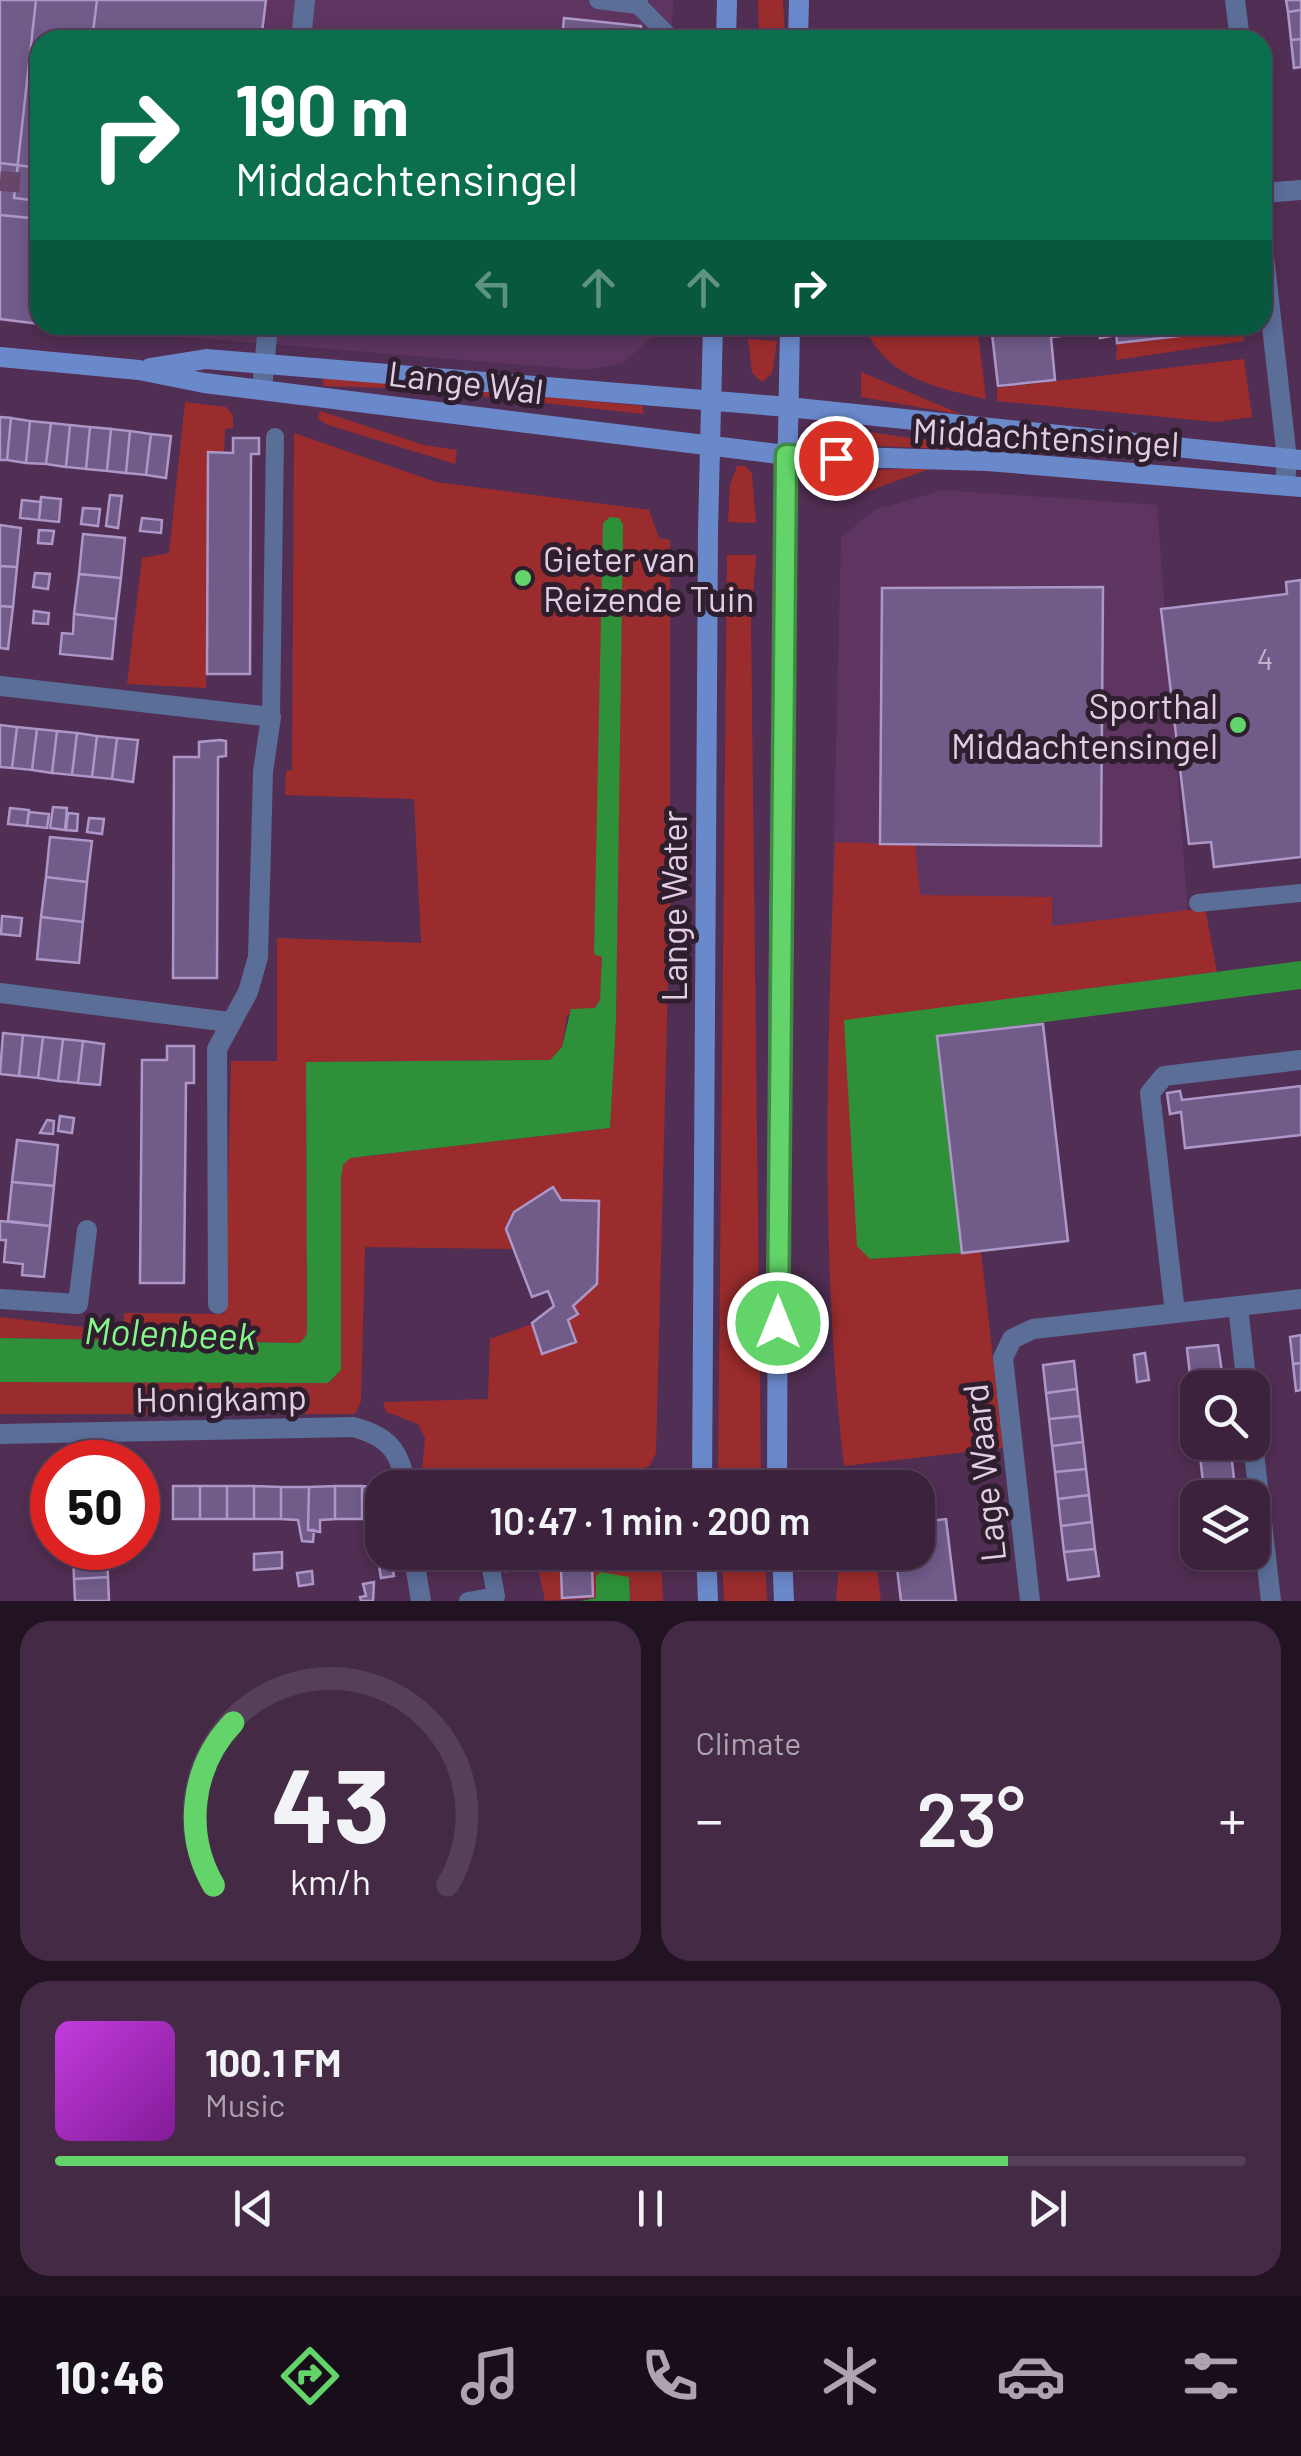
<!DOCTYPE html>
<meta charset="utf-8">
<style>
body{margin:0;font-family:Barlow,sans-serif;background:#442a45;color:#f1f3f6;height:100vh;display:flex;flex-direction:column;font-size:38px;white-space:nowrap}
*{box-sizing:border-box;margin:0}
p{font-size:32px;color:#ada4b0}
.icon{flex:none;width:55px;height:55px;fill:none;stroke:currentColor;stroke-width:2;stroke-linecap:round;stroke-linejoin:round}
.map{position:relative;height:1601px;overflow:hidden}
.panel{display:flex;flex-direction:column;gap:20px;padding:20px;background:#221322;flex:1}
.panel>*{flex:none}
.banner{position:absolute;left:30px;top:30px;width:1242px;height:305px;border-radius:30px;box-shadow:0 5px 15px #0003,0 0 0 2px #563f58;background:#0b6e4f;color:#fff;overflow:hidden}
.buttons{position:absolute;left:1180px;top:1370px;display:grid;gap:20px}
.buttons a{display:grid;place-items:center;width:90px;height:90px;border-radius:20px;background:#3d223e;box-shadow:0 5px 15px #0003,0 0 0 2px #563f58;font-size:50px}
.speed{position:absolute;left:30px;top:1440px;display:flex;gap:20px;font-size:50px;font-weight:700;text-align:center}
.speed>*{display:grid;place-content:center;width:130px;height:130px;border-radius:50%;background:#3d223e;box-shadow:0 5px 15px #0003,0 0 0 2px #563f58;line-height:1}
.speed .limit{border:15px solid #d22;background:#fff;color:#111}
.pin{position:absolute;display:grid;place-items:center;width:85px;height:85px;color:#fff;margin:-42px;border:5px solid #fff;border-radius:50%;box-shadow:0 2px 10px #0007}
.me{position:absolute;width:110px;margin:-55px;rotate:0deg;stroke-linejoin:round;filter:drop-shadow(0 0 8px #0008)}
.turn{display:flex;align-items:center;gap:35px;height:210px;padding:0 40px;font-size:45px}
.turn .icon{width:130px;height:130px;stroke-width:2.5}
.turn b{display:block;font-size:70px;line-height:85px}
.lanes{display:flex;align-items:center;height:95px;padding:0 40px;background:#0003;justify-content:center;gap:50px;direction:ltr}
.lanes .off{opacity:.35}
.big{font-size:75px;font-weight:600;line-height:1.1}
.panel .widget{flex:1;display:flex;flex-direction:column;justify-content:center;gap:15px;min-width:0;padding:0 35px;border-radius:30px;background:#442a45}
.panel .dial{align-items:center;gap:0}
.dial svg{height:260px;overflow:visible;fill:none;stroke:#563f58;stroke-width:7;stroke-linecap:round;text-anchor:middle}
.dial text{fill:#f1f3f6;stroke:none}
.song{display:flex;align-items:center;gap:30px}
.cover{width:120px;height:120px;border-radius:15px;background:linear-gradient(135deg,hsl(290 70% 55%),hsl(290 70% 35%))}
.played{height:10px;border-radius:5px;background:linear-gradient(90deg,#62d469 80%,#563f58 80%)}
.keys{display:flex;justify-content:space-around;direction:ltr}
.heat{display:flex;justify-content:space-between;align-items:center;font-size:55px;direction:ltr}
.panel .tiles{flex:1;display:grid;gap:20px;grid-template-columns:1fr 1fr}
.widget:last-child{grid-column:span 2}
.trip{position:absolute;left:365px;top:1470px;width:570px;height:100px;border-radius:30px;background:#3d223e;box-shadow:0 5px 15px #0003,0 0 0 2px #563f58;font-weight:600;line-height:100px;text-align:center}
.menu{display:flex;height:160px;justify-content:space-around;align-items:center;background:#180e19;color:#ada4b0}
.menu .icon{width:70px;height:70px}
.menu .active{color:#62d469}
.menu b{font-size:45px;color:#f1f3f6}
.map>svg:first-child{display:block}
.built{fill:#5d3560}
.green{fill:#9b2c2d}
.water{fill:#2e9139}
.building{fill:#705b89;stroke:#ad97c9;stroke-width:2.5}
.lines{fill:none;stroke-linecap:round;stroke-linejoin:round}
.street-tunnel{stroke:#674669;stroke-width:20;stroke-dasharray:20 10;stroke-linecap:butt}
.lane{stroke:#5b6e98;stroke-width:18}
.street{stroke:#5b6e98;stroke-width:20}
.secondary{stroke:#6a89cb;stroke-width:20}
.route-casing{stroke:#408a44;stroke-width:25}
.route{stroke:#62d469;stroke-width:18}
.poi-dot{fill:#62d469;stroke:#2e1e2e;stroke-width:4}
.labels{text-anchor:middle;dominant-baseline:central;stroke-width:10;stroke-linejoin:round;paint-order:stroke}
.number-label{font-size:30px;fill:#c6b0cc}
.street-label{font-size:35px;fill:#e2cde3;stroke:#2e1e2e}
.poi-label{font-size:35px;fill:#e2cde3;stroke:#2e1e2e;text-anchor:start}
.water-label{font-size:38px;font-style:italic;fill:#82f888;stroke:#2e1e2e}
</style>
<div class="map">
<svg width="1301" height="1601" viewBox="0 0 1301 1601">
<rect width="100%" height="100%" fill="#512e53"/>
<!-- built -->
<path class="built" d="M0,0H673L672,40H40V325H665L623,363L587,370L0,322Z
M943,490L1157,505L1190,940L831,956L841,538L874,510Z"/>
<!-- green -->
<path class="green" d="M758,0H783L785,40H759Z
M863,325H977L986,399C933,387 887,378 863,325Z
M1183,325H1242L1244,341L1116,360L1117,343L1184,336Z
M748,339L777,341L772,373L762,382L752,373Z
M1244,359L1252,417L1216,422L997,401V388Z
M861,372L963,415L861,397Z
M323,376L643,406V414L419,389L323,386Z
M185,402L226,407L233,415V428L225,429L224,452H209L206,688L127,684L142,558L169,553Z
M320,411L424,445L457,450L455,464L328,425L318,419Z
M862,431L959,445L960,450L862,445Z
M294,433L436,482L649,510L659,538L670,540V901L656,1453L650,1465L639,1472L422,1470L425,1438L418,1424L386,1412L383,1402L488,1399L490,1339L532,1324L542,1354L576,1342L568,1320L578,1314L573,1306L597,1284L599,1202L561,1200L553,1187L509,1217L506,1231L513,1249L365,1247L361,1401L355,1414H0V1382L329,1383L341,1370V1177L342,1165L350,1158L610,1128L616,1022L622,520L600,1000L595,1008L567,1015L562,1047L550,1060L306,1062L307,1335L300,1343L0,1338V1317L123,1332L124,1313L225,1314L231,1061H277V938L421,943L414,799L285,795L286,771L292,770Z
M737,466H746L752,474L756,523L728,522L730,485Z
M935,467L860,494V471Z
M727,555H756L751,622L761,1473L718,1476Z
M835,842L915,845L920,895L1052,897V926L1205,908L1217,972L844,1021L871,1259L981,1252L1003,1448L844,1466C820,1259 827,1050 835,842Z
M535,1553H661L663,1601H630L629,1577L596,1598L545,1601Z
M722,1553H765L767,1601H724Z
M840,1553H875L881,1601H836Z"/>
<!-- water -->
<path class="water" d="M610,517L619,518L623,525L616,1022L610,1128L350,1158L343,1165L341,1177V1370L328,1383L0,1382V1338L300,1343L307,1334L306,1062L550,1060L562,1047L571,1009L595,1008L600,1000L602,957L594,954L603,523Z
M1301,961V989L937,1036L962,1253L870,1259L857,1246L844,1020Z
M601,1572L629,1577L630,1601H581L596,1598V1576Z"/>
<!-- building -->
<path class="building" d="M0,0H266L261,40H40V168L0,163Z
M36,0H97L92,40H40V201L14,198Z
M1286,0H1301V10L1288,12Z
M1301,10V39L1291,40L1288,12Z
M564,18L641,26L639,40H562Z
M1301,39V67L1294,68L1291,40Z
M0,163L40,168V219L0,215Z
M0,215L40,219V324L0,319Z
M991,325H1179L1180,336L1117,343L1116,330L1110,331L1111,336L1100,338L1099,332L1051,337L1055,380L998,386Z
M0,417L11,418L7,460H0Z
M11,418L30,421L26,463L7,460Z
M30,421L51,423L46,464L26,463Z
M51,423L70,425L66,467L46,464Z
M70,425L90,427L86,469L66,467Z
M90,427L111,429L107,471L86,469Z
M111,429L130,431L126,473L107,471Z
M130,431L151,434L146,475L126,473Z
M151,434L171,436L166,478L146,475Z
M233,438H259V454H251L250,674H207L208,452L233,453Z
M110,495L122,496L118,528L106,526Z
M41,497L61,499L59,522L39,520Z
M22,500L41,502L39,520L20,518Z
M83,508L100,509L98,526L81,524Z
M142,518L162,520L161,533L140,531Z
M0,525L21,528L17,567L0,566Z
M39,530L54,531L52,544L38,543Z
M83,534L125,538L121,578L79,574Z
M0,566L17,567L13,607L0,606Z
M35,573L50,574L48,589L33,587Z
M79,574L121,578L116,619L74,614Z
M1301,580V857L1214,867L1211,842L1189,844L1161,609L1287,594L1286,582Z
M1103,587L1101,846L880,844L882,588Z
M0,606L13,607L8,649L0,648Z
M34,611L49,613L48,624L33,623Z
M74,614L116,619L112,659L60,654L62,633L73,634Z
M0,725L17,727L12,768L0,767Z
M17,727L37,729L32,770L12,768Z
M37,729L57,731L52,773L32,770Z
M57,731L77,733L72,775L52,773Z
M77,733L97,736L92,777L72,775Z
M97,736L117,738L112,779L92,777Z
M117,738L138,740L133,782L112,779Z
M220,740L226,741V756L218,757L217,978H173L174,757H199V742Z
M53,807L67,808L65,830L50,828Z
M10,808L29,810L27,826L8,824Z
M29,812L49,814L47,828L27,826Z
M68,813L78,814L77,831L66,830Z
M89,818L104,819L102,834L87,832Z
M50,837L92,841L87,882L46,877Z
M46,877L87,882L83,922L41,917Z
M2,916L22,918L20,936L1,934Z
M41,917L83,922L79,963L37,959Z
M1043,1024L1068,1241L962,1253L937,1036Z
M3,1033L23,1035L19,1076L0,1074Z
M23,1035L43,1037L38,1078L19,1076Z
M43,1037L63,1039L58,1081L38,1078Z
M63,1039L83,1041L78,1083L58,1081Z
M83,1041L104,1044L100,1085L78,1083Z
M167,1046H194V1083H186L184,1283H140L142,1060H167Z
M1301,1086V1135L1185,1148L1181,1112L1170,1114L1167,1093L1180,1091L1182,1100Z
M60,1116L74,1118L72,1133L58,1131Z
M47,1120L54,1121L53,1134L40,1133Z
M17,1140L58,1145L54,1186L12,1182Z
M12,1182L54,1186L50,1226L8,1221Z
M553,1187L561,1200L599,1201L597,1284L573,1306L578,1314L568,1320L576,1342L542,1354L532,1323L554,1306L548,1291L532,1297L506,1229L514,1212Z
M0,1221L50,1226L44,1277L22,1275L23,1264L4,1262L6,1240H0Z
M1301,1335V1363L1293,1364L1290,1337Z
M1218,1345L1222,1372L1190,1376L1187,1348Z
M1145,1353L1149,1380L1137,1382L1134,1355Z
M1074,1361L1077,1389L1046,1393L1043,1365Z
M1301,1363V1390L1296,1391L1293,1364Z
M1222,1372L1223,1388H1198V1402L1193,1403L1190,1376Z
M1077,1389L1080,1416L1049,1419L1046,1393Z
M1080,1416L1083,1442L1052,1446L1049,1419Z
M1083,1442L1086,1469L1055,1472L1052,1446Z
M1198,1442H1230L1231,1452L1200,1456Z
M1231,1452L1234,1479L1203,1482L1200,1456Z
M1086,1469L1089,1495L1058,1499L1055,1472Z
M1234,1479L1236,1498H1204L1203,1482Z
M173,1486H200V1519H173Z
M200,1486H227V1519H200Z
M227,1486H254V1519H227Z
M254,1486L281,1487V1519H254Z
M335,1486H362V1519H335Z
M335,1486V1519L320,1520V1532L308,1530L309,1487Z
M362,1486L390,1487L382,1488V1520L362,1519Z
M281,1487H309L308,1530H314L313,1542L302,1541L298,1520L281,1519Z
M1089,1495L1092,1522L1061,1526L1058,1499Z
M946,1519L956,1601H901L895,1552H918V1522Z
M1092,1522L1095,1549L1064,1552L1061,1526Z
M1095,1549L1099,1576L1068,1580L1064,1552Z
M107,1551L108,1577L74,1579L73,1552Z
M282,1552V1568L254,1570V1554Z
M1211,1552H1242L1243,1560L1212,1563Z
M531,1553L533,1566L506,1571L504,1558Z
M392,1563L394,1576L381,1578L379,1566Z
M592,1567L593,1596L562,1598L561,1569Z
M312,1571L313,1584L299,1586L297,1573Z
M108,1577L109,1601H75L74,1579Z
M374,1582L373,1601H361L360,1597L366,1596L363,1584Z"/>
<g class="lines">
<!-- street-tunnel -->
<path class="street-tunnel" d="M0,181L40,184"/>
<!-- lane -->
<path class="lane" d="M598,0L638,5
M639,0L638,5L673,40
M271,717L275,437
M1198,903L1301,893
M468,1601L496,1596L488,1552"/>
<!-- street -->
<path class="street" d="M1235,0L1240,40
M301,40L305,0
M1262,193L1301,190
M1262,238L1287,459L1285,485
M262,389L268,325
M0,686L271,717L263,772L258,957L248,992L217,1049L218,1304
M0,993L229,1022
M0,1299L78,1304L87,1230
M1238,1306L1247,1388
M1175,1313L1150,1093L1164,1076L1301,1060
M0,1434L353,1427C389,1436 401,1452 406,1488
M1252,1435L1271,1601
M413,1552L421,1601
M1030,1601L1003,1358L1012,1339L1033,1329L1301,1299"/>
<!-- secondary -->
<path class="secondary" d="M726,40L727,0
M798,40L799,0
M0,357L139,370L204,383L786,455L987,461L1301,487
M150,368L206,359L788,407L1301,460
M702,1488L708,530L713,325
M777,1488L779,927L790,325
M706,1552L708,1601
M782,1552L784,1601"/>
</g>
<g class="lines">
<!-- route casing -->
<g class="route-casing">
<path id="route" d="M778,1323L786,455L836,458"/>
</g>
<!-- route -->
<use href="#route" class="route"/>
</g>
<!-- markers -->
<g class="poi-dot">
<circle cx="523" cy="578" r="10"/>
<circle cx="1238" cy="725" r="10"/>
</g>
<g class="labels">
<!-- number labels -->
<g class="number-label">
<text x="1265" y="658">4</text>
</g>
<!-- street labels -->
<g class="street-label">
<text transform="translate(466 381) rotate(7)">Lange Wal</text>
<text transform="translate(1046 436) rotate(3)">Middachtensingel</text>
<text transform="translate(673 906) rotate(-90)">Lange Water</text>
<text transform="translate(221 1397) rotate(-1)">Honigkamp</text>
<text transform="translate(983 1473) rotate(-96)">Lage Waard</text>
</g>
<!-- poi labels -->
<g class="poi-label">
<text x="543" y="558">Gieter van<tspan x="543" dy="40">Reizende Tuin</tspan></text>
<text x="1218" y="705" text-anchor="end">Sporthal<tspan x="1218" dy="40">Middachtensingel</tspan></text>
</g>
<!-- water labels -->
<g class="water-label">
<text transform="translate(170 1332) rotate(2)">Molenbeek</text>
</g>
</g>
</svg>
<div class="buttons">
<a><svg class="icon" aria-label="search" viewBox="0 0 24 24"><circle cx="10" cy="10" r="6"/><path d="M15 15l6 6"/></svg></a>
<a><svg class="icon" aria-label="layers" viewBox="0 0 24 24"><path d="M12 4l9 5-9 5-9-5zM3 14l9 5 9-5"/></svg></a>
</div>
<div class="speed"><div class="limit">50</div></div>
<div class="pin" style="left:836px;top:458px;background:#d93025"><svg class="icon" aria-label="arrive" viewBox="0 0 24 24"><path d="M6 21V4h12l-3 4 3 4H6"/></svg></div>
<svg class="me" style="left:778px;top:1323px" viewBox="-20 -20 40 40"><circle r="17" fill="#62d469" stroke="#fff" stroke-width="3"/><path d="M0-11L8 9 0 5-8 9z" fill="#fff"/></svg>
<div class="trip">10:47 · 1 min · 200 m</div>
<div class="banner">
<div class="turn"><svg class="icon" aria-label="right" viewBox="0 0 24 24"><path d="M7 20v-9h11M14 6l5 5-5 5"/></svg><div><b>190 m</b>Middachtensingel</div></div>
<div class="lanes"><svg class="icon off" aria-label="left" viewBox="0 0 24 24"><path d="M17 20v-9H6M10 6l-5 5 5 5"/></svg><svg class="icon off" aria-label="ahead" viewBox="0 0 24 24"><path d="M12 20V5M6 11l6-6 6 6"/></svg><svg class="icon off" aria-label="ahead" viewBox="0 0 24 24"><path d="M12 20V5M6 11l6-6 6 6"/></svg><svg class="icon" aria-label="right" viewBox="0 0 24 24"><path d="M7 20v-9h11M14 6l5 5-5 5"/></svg></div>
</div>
</div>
<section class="panel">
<div class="tiles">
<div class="widget dial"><svg viewBox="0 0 100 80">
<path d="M14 69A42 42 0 1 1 86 69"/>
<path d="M14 69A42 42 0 0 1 20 19" stroke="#62d469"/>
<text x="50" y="56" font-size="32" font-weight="700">43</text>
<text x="50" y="72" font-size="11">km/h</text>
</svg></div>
<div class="widget"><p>Climate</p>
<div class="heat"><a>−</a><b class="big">23°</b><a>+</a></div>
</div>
<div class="widget">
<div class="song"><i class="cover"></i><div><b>100.1 FM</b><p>Music</p></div></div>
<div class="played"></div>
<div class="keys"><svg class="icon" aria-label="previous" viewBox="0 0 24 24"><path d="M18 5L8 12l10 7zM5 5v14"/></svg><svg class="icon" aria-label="pause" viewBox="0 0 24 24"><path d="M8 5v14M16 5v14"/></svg><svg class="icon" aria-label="next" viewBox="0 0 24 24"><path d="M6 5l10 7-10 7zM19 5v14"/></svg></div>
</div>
</div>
</section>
<nav class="menu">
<b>10:46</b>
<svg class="icon active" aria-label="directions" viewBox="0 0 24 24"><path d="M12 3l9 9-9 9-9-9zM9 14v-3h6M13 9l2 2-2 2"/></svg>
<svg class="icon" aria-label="music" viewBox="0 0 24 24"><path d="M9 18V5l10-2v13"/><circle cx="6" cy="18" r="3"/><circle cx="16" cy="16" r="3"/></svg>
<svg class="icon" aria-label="phone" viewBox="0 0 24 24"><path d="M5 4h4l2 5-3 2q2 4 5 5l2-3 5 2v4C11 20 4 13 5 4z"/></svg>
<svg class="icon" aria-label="climate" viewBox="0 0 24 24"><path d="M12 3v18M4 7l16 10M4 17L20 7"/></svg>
<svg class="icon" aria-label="car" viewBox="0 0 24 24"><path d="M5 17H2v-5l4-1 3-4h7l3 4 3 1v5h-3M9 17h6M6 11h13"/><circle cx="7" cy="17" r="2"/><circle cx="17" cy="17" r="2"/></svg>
<svg class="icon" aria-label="filters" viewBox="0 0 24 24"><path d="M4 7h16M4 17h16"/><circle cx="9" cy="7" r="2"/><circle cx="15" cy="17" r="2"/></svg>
</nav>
